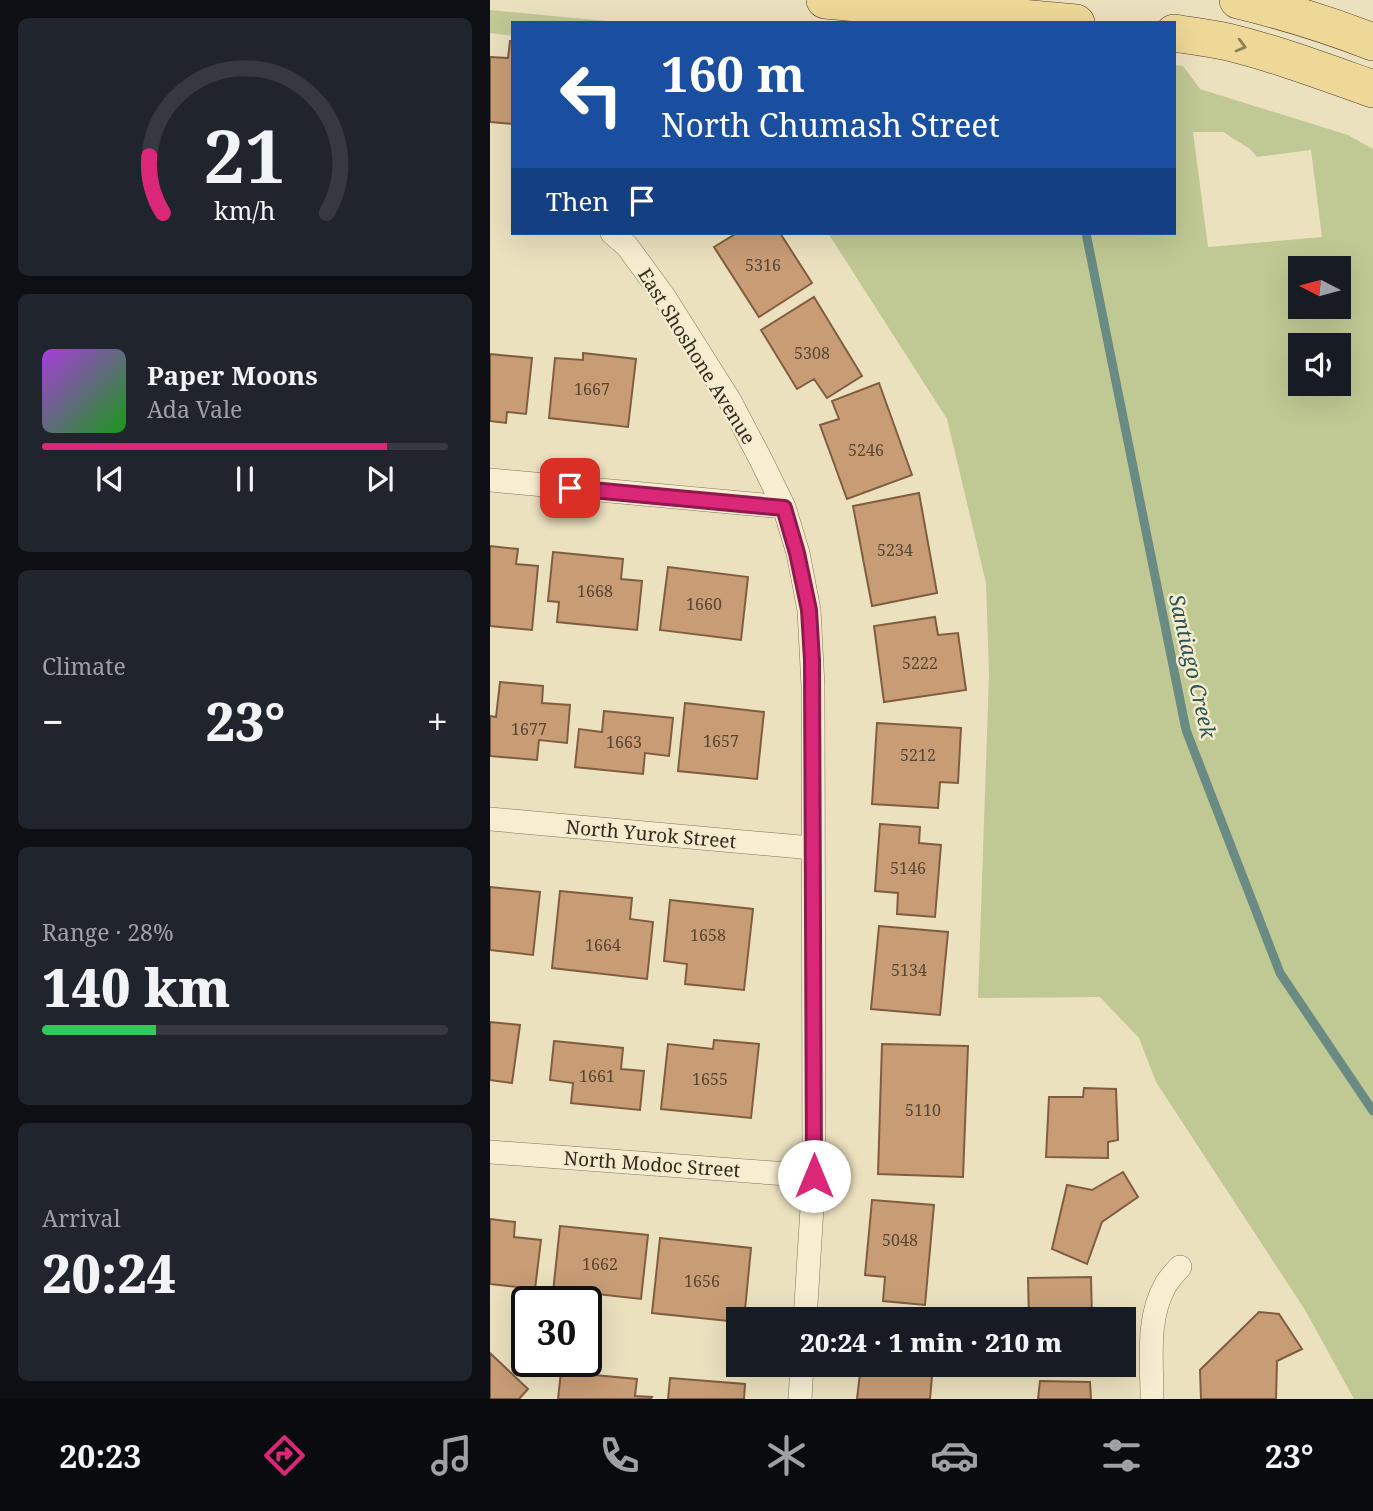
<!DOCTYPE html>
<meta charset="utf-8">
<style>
body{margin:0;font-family:"Noto Serif",serif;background:#20242c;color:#f1f3f6;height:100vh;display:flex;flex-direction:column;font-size:26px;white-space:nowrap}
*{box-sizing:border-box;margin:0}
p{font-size:23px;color:#9ea1a6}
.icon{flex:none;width:38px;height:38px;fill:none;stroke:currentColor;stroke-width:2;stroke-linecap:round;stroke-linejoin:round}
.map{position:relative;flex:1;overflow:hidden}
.drawer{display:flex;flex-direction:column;gap:18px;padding:18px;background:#0d0f14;width:490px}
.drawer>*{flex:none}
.top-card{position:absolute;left:21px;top:21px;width:665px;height:214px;border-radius:0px;box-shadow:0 7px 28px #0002;background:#1a4fa0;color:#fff;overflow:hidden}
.needle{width:46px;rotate:276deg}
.controls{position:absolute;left:798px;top:256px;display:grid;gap:14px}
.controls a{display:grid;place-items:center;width:63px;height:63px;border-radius:0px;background:#171b24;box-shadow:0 7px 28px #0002;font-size:35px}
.speed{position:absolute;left:21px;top:1286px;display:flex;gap:14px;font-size:35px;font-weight:700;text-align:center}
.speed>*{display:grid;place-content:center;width:91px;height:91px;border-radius:50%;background:#171b24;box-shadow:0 7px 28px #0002;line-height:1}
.speed .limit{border:4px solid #111;border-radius:10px;background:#fff;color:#111}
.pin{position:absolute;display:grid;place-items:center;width:60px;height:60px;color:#fff;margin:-30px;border-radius:14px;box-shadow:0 4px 10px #0006}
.me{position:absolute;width:77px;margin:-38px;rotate:0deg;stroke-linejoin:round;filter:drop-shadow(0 0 5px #0008)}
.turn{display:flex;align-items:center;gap:24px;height:147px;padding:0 35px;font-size:32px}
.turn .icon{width:91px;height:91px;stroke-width:2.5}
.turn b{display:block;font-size:49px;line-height:60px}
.then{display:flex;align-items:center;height:66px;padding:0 35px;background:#0003;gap:14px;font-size:26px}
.big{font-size:52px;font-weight:800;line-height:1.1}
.drawer .tile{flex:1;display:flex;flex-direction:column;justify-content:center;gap:10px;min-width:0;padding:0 24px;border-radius:10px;background:#20242c}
.drawer .dial{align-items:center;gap:0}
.dial svg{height:182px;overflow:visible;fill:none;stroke:#363941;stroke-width:7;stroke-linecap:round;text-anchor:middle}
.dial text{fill:#f1f3f6;stroke:none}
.song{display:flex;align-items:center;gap:21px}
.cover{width:84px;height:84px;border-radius:10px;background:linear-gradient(135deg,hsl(280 70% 55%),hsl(120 70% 35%))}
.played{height:7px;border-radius:4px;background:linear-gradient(90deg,#db2777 85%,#363941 85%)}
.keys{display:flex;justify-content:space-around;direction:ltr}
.heat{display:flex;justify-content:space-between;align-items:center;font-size:38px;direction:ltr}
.charge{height:10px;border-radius:5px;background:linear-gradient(90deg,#34c759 28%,#363941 0)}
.trip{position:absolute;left:236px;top:1307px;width:410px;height:70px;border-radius:0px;background:#171b24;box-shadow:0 7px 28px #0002;font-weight:800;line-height:70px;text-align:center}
.dock{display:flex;height:112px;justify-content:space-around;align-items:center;background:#090b0e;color:#9ea1a6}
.dock .icon{width:49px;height:49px}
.dock .on{color:#db2777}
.dock b{font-size:32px;color:#f1f3f6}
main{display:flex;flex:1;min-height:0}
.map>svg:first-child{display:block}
.green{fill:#c0c994;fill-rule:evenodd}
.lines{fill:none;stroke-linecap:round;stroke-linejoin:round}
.stream{stroke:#6a8b84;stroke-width:9}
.building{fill:#c89d76;stroke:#815d3f;stroke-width:2}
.street-casing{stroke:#837258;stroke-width:24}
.primary-casing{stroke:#51402d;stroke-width:38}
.street{stroke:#f7eed2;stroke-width:23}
.primary{stroke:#eed897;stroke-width:37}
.oneway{stroke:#90805a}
.route-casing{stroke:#8e194d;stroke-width:18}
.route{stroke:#db2777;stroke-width:12}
.labels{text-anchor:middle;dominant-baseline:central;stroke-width:5;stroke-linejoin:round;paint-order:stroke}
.number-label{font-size:16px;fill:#584632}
.street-label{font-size:19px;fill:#33291c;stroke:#f3ebce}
.water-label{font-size:21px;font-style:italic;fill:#2c5352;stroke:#f3ebce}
</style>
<main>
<section class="drawer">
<div class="tile dial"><svg viewBox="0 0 100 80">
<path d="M14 69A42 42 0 1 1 86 69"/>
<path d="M14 69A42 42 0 0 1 8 44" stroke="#db2777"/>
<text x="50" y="56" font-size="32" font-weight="700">21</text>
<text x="50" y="72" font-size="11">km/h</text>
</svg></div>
<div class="tile">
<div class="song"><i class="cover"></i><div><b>Paper Moons</b><p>Ada Vale</p></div></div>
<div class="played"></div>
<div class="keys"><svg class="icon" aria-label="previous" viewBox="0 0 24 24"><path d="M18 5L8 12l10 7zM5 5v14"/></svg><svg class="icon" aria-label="pause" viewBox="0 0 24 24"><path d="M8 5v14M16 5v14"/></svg><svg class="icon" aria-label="next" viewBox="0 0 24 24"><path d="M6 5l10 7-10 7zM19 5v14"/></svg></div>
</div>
<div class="tile"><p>Climate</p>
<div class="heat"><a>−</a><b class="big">23°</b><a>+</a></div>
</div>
<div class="tile"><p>Range · 28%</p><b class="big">140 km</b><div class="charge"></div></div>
<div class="tile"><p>Arrival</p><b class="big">20:24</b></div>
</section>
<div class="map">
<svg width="883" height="1399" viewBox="0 0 883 1399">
<rect width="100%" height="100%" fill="#ebe1bf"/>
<!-- green -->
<path class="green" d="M0,10L138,23H23V36L0,33Z
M684,65L693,66L710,89L858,135L883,149V1399H864L815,1310L666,1082L649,1038L610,997L488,998L499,674L496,583L457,419L338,233H684ZM703,132H733L760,149L767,157L821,150L832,237L718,247ZM810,268H849V306H810ZM810,345H849V383H810Z"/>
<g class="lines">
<!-- stream -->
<path class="stream" d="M596,233L696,730L790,973L883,1111"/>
</g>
<!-- building -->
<path class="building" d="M20,41H23V124L0,122V57L18,58Z
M247,233H290L322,283L269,317L224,247Z
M324,297L372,376L337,398L324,379L307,389L271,330Z
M93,353L146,359L138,427L59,418L65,358L93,360Z
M0,354L42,358L36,414L17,412L16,423L0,421Z
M389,383L422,475L357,499L330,425L349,419L342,401Z
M429,493L447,593L382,606L363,506Z
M0,546L28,549L26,564L48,566L42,630L0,626Z
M63,552L133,559L131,579L152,581L147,630L67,622L69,602L58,601Z
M178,567L258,577L251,640L170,630Z
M445,617L448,635L468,633L476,690L394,702L384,626Z
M10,682L53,686L52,703L80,705L77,743L49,740L47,760L0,756V716L6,717Z
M195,703L274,712L267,779L188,771Z
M114,711L183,718L179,756L155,753L153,774L85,767L89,729L112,732Z
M387,723L471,728L468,783L450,782L448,808L382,804Z
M390,824L430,827L429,843L451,845L445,917L407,914L408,893L385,891Z
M0,887L50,892L43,955L0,950Z
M70,891L142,898L140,919L163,922L157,979L62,968Z
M180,900L263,909L254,990L195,984L197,964L174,961Z
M389,926L458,932L450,1015L381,1009Z
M0,1022L30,1025L22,1083L0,1080Z
M224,1040L269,1044L261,1118L171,1109L178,1044L223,1049Z
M64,1041L133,1048L131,1069L154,1071L150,1110L81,1103L83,1083L60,1080Z
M392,1044L478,1046L473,1177L388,1174Z
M594,1088L626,1089L628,1140L618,1142V1158L556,1157L559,1097H593Z
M633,1172L648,1197L612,1222L597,1264L562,1249L577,1185L602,1190Z
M382,1200L444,1205L435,1305L393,1301L395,1277L375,1275Z
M0,1219L25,1222L24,1237L51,1240L45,1289L0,1284Z
M70,1226L158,1235L151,1299L98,1293L96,1312V1302H62Z
M170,1238L261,1248L254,1320H248V1322L162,1313Z
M601,1277L602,1320H539L538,1278Z
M769,1312L789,1314L812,1349L787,1361L786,1399H711L710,1370Z
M0,1353L38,1389L29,1399H0Z
M371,1365H443L440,1399H367Z
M548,1365H603V1367L548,1371Z
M71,1372L147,1379L145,1396L162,1397L161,1399H68Z
M180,1378L255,1384L254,1399H178Z
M550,1381L600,1382L601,1399H548Z"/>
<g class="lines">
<!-- street casing -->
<g class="street-casing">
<path id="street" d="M122,233L137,246L173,295L240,401L271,460L294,507L308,553L319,610L323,686L324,1176L315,1320
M0,480L294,507
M0,819L322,848
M0,1152L324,1176
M310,1399L312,1365
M662,1399C662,1361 656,1318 676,1284C680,1278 685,1272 690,1267"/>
</g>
<!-- primary casing -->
<g class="primary-casing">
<path id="primary" d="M335,0L586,23
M748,0C794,11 839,25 883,42
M684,33C702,36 720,38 738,42C787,54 835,72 883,89"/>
</g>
<!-- street -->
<use href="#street" class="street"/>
<!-- primary -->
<use href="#primary" class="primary"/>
</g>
<!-- one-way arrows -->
<defs><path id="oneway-chevron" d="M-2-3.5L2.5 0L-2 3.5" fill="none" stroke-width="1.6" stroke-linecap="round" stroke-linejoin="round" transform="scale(1.75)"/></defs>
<use class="oneway" href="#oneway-chevron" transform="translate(751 46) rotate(15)"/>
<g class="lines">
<!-- route casing -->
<g class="route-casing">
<path id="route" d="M80,488L294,508L307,553L319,610L322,660L324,1176"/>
</g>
<!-- route -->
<use href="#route" class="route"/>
</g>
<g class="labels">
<!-- number labels -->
<g class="number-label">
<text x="273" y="265">5316</text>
<text x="322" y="353">5308</text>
<text x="102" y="389">1667</text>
<text x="376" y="450">5246</text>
<text x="405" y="550">5234</text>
<text x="105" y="591">1668</text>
<text x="214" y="604">1660</text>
<text x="430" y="663">5222</text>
<text x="39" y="729">1677</text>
<text x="231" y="741">1657</text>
<text x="134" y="742">1663</text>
<text x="428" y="755">5212</text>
<text x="418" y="868">5146</text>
<text x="218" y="935">1658</text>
<text x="113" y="945">1664</text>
<text x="419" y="970">5134</text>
<text x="107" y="1076">1661</text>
<text x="220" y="1079">1655</text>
<text x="433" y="1110">5110</text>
<text x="410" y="1240">5048</text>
<text x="110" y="1264">1662</text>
<text x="212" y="1281">1656</text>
</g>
<!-- street labels -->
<g class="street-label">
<text transform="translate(207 356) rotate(58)">East Shoshone Avenue</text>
<text transform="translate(161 834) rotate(5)">North Yurok Street</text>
<text transform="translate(162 1164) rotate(4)">North Modoc Street</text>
</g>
<!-- water labels -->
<g class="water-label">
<text transform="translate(703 666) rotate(77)">Santiago Creek</text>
</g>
</g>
</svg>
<div class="controls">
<a><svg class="needle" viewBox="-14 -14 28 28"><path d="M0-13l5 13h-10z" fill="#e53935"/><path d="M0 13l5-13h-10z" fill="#9ea1a6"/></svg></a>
<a><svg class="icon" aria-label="sound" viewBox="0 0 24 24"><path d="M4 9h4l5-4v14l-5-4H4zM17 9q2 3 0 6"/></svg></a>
</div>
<div class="speed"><div class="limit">30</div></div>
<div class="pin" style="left:80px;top:488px;background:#d93025"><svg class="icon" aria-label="arrive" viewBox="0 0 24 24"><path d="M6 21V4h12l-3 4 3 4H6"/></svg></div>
<svg class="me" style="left:324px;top:1176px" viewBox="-20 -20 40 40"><circle r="19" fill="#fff"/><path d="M0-13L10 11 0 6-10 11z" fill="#db2777"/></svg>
<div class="trip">20:24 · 1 min · 210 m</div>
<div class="top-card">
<div class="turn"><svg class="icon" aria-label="left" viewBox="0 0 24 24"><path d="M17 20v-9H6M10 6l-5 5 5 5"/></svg><div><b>160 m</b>North Chumash Street</div></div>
<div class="then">Then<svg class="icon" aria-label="arrive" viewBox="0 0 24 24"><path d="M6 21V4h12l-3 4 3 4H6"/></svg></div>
</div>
</div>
</main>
<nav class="dock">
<b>20:23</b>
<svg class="icon on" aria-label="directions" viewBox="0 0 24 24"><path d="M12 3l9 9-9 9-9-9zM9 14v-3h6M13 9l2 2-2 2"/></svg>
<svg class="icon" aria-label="music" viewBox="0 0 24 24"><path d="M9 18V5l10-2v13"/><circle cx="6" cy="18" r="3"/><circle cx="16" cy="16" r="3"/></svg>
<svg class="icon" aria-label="phone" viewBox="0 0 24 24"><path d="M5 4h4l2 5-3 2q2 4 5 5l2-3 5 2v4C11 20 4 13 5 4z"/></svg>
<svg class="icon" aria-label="climate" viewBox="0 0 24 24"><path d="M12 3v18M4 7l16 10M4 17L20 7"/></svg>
<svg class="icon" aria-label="car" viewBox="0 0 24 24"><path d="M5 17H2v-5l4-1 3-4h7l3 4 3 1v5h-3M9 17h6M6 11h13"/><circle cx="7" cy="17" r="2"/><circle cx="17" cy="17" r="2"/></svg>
<svg class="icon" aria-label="filters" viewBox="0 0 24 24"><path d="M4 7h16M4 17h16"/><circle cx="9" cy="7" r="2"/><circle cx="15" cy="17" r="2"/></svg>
<b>23°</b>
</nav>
